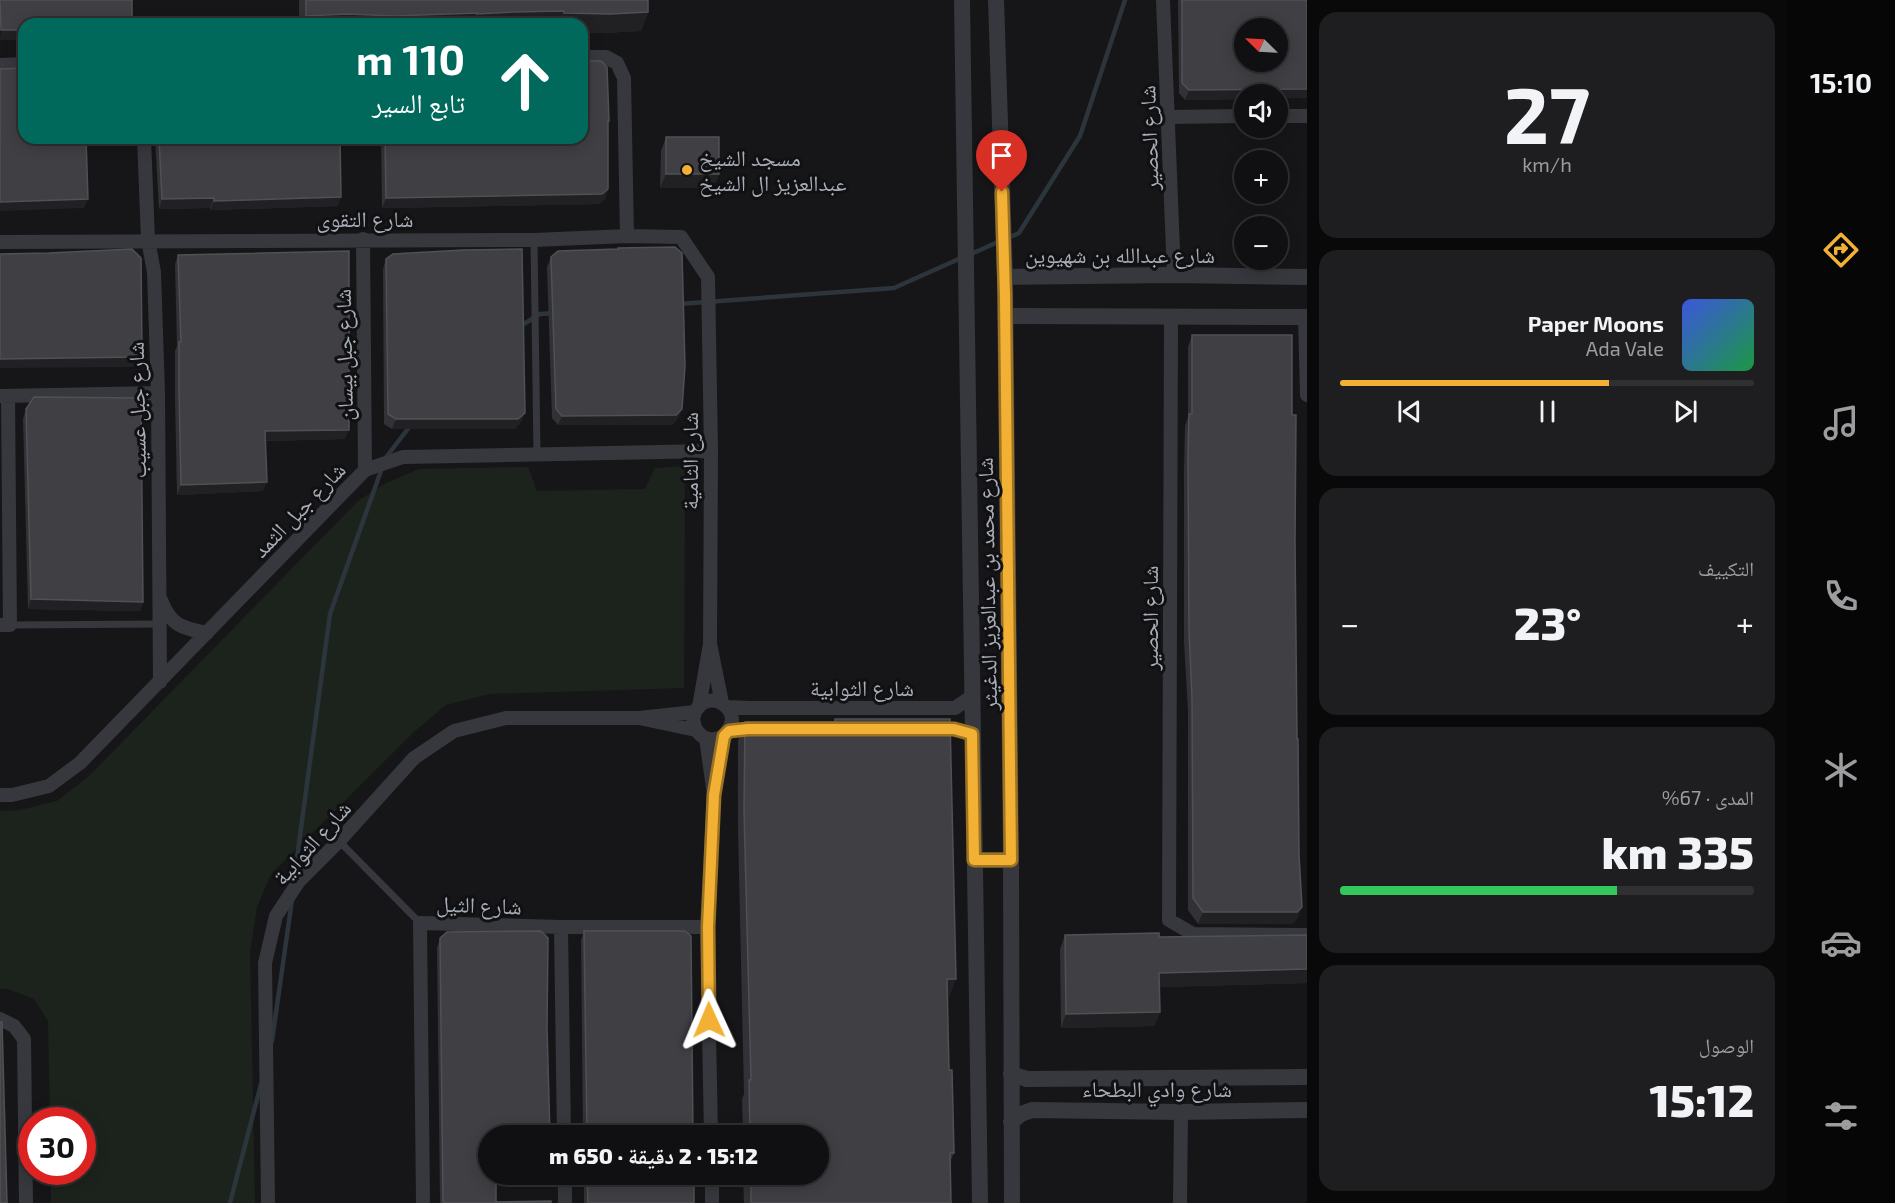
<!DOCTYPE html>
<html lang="ar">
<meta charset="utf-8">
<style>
body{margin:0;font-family:"Exo 2","Noto Naskh Arabic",sans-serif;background:#1e1e20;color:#f1f3f6;direction:rtl;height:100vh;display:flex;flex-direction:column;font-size:22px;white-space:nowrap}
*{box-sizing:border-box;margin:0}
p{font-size:20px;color:#9c9d9f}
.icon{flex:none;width:33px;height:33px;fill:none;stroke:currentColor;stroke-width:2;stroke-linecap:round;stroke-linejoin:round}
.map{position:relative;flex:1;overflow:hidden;direction:ltr}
.sheet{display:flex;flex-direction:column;gap:12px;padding:12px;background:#09090a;width:480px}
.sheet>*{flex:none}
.hud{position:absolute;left:18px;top:18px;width:570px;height:126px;border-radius:18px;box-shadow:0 3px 15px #0003,0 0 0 2px #303032;direction:rtl;background:#00695c;color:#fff;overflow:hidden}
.needle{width:39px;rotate:294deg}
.fabs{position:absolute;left:1234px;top:18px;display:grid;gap:12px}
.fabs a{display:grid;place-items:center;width:54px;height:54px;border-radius:50%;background:#101012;box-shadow:0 3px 15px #0003,0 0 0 2px #303032;font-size:30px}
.speed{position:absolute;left:18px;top:1107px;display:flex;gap:12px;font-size:30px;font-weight:700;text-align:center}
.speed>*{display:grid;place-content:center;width:78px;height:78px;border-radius:50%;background:#101012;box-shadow:0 3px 15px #0003,0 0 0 2px #303032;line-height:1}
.speed .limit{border:9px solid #d22;background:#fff;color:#111}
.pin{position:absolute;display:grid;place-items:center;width:51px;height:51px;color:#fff;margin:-62px -26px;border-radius:50% 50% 50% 0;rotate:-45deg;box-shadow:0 0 6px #0007}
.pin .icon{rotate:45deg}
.me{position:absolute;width:66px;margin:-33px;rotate:359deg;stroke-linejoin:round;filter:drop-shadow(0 0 4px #0008)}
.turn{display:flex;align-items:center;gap:21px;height:126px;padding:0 24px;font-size:27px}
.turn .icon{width:78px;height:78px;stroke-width:2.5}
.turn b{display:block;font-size:42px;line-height:51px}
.big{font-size:45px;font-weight:800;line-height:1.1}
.sheet .card{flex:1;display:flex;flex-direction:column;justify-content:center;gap:9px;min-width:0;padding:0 21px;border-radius:18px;background:#1e1e20}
.sheet .dial{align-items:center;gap:0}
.dial b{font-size:78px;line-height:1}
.song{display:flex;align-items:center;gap:18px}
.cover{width:72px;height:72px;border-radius:9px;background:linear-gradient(135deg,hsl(230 70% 55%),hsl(140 70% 35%))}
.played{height:6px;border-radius:3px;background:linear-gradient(90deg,#f2b134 65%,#303032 65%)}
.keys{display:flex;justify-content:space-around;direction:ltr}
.heat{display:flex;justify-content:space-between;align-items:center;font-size:33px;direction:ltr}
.charge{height:9px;border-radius:4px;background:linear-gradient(90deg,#34c759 67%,#303032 0)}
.trip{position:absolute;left:478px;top:1125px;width:351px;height:60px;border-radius:30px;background:#101012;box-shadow:0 3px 15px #0003,0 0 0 2px #303032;font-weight:800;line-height:60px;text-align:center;direction:rtl}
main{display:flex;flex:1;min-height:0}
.tabs{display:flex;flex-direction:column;width:108px;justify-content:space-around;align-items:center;background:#060607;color:#9c9d9f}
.tabs .icon{width:42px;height:42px}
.tabs .current{color:#f2b134}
.tabs b{font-size:27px;color:#f1f3f6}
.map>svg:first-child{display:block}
.green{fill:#1c231d}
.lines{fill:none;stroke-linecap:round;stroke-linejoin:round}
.stream{stroke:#2c353c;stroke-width:4.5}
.service{stroke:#37383d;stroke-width:7}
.minor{stroke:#37383d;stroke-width:14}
.tertiary{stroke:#37383d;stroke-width:16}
.wall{fill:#323236}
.shaded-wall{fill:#212124}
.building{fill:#3f3f44;stroke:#4f5156;stroke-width:1.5;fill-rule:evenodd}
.route-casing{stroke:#9d7322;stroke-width:15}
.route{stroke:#f2b134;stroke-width:10}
.poi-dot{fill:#f2b134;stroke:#111113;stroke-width:2}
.labels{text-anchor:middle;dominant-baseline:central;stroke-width:6;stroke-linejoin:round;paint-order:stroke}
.street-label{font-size:22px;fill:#a8adb8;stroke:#111113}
.poi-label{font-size:22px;fill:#a8adb8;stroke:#111113;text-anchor:start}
</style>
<main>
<nav class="tabs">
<b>15:10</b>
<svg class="icon current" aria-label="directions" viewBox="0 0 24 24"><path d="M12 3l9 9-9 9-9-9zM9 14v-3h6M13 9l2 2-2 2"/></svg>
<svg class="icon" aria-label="music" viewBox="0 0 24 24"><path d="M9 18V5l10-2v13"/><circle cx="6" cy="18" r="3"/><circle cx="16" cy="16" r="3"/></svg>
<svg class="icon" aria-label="phone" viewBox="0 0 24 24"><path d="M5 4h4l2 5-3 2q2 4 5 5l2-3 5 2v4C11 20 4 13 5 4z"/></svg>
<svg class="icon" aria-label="climate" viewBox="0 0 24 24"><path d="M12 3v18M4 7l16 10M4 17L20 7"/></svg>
<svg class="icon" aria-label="car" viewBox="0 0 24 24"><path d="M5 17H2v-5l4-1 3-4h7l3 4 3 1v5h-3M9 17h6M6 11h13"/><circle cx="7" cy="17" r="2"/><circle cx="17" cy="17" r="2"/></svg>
<svg class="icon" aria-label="filters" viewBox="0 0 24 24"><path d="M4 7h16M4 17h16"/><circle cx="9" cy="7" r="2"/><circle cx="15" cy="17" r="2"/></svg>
</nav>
<section class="sheet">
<div class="card dial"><b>27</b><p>km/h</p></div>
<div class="card">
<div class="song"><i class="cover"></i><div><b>Paper Moons</b><p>Ada Vale</p></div></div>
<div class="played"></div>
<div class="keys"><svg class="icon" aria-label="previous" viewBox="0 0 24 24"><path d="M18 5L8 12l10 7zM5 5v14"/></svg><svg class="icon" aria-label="pause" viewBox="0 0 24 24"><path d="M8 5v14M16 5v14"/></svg><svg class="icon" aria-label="next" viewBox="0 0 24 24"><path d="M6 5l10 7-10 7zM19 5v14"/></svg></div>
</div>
<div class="card"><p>التكييف</p>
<div class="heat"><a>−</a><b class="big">23°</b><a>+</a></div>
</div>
<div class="card"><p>المدى · 67%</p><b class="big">335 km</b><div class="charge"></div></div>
<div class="card"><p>الوصول</p><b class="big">15:12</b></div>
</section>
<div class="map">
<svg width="1307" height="1203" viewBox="0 0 1307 1203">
<rect width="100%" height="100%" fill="#161618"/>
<!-- green -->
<path class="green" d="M685,466L684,688L489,694L446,705L414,732L271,874L257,907L250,952L255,1203H51V1172H82V1120H50L48,1021L34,999L8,989H0V811L20,810L57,801L88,777L358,501L384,484L419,469L528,467L537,491L645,489L655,468Z"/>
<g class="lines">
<!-- stream -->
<path class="stream" d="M1008,238L1019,233L1080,136L1125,0
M969,255L1000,241
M679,304L894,288L961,258
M519,327L540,314L554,313
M384,460L410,426
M294,880L330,614L382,468
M272,1041L292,900
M230,1203L261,1084"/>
<!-- service -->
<path class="service" d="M534,240L537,454
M10,625L160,624
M339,841L420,923"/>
<!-- minor -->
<path class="minor" d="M1163,0L1174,275
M582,57H606L617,63L624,78L627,236
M0,65L24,64
M1278,116H1307
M1168,117L1245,116
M144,138L148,240L154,272L158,393L160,682
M363,239L365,470
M0,242L534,240L627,236L681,237L708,277L711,451L710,644
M1171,317L1169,920L1193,934L1307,935
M1305,317L1307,395
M1,396L158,393
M161,600C171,626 182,628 207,633
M0,625H10L8,396
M699,707L710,644L722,703
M727,707L750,708H955L971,697
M695,712L639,718L696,730
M933,729H954L972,734
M729,731L758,729
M706,738L714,795C716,784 720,743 724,735C728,729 732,727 732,719C731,706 717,697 705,702C681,714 698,750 724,736
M0,795H12L49,786L80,763L365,470L403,457L711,451
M561,927L564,1136
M0,1019L14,1026L24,1039L26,1203
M711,1136L707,927L714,795
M565,1174V1203
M712,1174V1203
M268,1203L265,963L276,916L299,881L339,841L414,758L454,731L506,718H639
M423,1203L420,923L561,927H707
M1180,1203L1181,1112"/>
<!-- tertiary -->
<path class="tertiary" d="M962,0L980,1203
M996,0L1005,277L1011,860L1012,1203
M1005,277L1174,275L1307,277
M1005,316L1307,317
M974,860H1011
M1011,1074L1027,1079L1307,1077
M1011,1122L1021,1114L1032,1110L1181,1112L1307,1110"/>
</g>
<!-- wall -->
<path class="wall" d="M299,0H648V12L641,31L603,33L582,24H299Z
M1178,0H1307V98H1278V94H1245V99L1185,100L1179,93Z
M608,125V189L605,199L599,204L382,208L381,138H582Z
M666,137L719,174L713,188H660L661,151Z
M155,138H340L338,206L210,210V208L159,209Z
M618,248L682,409L678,418L672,425H558L552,418L547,267L551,257L617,249Z
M178,255L345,439L265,441L263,491L177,495L175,398V351L177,346L175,264Z
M386,259L525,413L521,422L515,429H392L384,424L383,269Z
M1192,335L1292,415L1299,854L1302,907L1297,919L1292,924H1198L1188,910V711L1184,642V470L1185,426L1188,417V347Z
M26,409L143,602L140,611L28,609L23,419Z
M835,719L949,998H947L949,1070L954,1153L950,1162L951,1203H744L743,1174H819V1136H743L742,1099L744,1094L738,829V741L745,722H834Z
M584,931L693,1136H583L581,940Z
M1065,935L1159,937L1307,983L1159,987L1160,1012L1154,1026L1061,1028L1060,949Z
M440,938L547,1027L489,1136L496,1202L551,1203H440L437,948Z
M584,1174H694V1203H584Z"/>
<!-- shaded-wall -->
<path class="shaded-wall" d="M564,11L560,24H474L477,14L514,12Z
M648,12L641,31L603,33H582V24H560L564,13Z
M477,13L473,24H303L306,16L347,14Z
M1,30H24V40H0Z
M1307,89V98H1278V94H1245V99L1185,100L1189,90Z
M666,174H719L713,188H660Z
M608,189L605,199L599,204L382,208L386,198Z
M341,197L338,206L210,210L214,201Z
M214,198L210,208L159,209L162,199Z
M88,199L84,208L0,211V202Z
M142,351L138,361L133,367L0,368V359Z
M682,409L678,418L672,425H558L562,416Z
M525,413L521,422L515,429H392L396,419Z
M349,430L345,439L261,441L265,431Z
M267,482L263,491L177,495L181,485Z
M31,599L143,602L140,611L28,609Z
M1302,907L1297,919L1292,924H1198L1203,912Z
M1307,969V983L1154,987L1159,973Z
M947,979H956L949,998H940Z
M1160,1012L1154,1026L1061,1028L1066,1014Z"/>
<!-- building -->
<path class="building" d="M0,0H132V24H24V30H1Z
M306,0H648V12L610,14L564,13V11L514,12L477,14V13L394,16L347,14L306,16Z
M1182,0H1307V89L1189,90L1182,83ZM1245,28H1278V62H1245Z
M582,61H601L607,67L609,121H608V189L602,194L386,198L385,138H582Z
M24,68V138H86L88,199L0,202V69Z
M666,137H719V174H666Z
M159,138H340L341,197L214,201V198L162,199Z
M675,247L682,253L685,366L682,409L676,415L562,416L556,409L551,257L558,251L618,249V248Z
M132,249L141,258L142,351L137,357L0,359V254L49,253Z
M522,249L525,413L518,419H396L388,414L386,259L393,254L463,250Z
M349,251V430L265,431L267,482L181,485L179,388V342H181L178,255Z
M1192,335H1292V415H1296L1295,541L1297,739H1298L1299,854L1302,907L1297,912H1203L1193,898L1192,699L1189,630L1188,458L1189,414H1192Z
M34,397L141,398L143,602L31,599L26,409Z
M835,719H950L956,979H947L949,1070H952L954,1153H950L951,1203H751V1174H819V1136H750L749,1080H751L744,810L745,722H835Z
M541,931L548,938L547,1027L550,1136H489V1174H496V1202L551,1201V1203H443L440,938L447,932Z
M584,931H685L691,936L693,1136H587Z
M1159,933V937L1307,935V969L1159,973L1160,1012L1066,1014L1065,935Z
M0,1022H2L7,1203H0Z
M587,1174H694V1203H588Z"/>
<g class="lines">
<!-- route casing -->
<g class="route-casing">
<path id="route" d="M709,1020L708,927L714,795L724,736L729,731L748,729H954L972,734L974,860H1011L1005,296L1002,192"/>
</g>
<!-- route -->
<use href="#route" class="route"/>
</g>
<!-- markers -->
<circle class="poi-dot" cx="687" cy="170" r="6"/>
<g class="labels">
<!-- street labels -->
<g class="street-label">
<text transform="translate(1148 138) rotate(-92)">شارع الحصير</text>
<text x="365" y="218">شارع التقوى</text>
<text x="1120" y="254">شارع عبدالله بن شهيوين</text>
<text transform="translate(343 355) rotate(-91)">شارع جبل بيسان</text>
<text transform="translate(136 410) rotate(-91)">شارع جبل عسيب</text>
<text transform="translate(689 461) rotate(-90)">شارع الثامية</text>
<text transform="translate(298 509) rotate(-46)">شارع جبل الثمد</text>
<text transform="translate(986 584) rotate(-91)">شارع محمد بن عبدالعزيز الدغيثر</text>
<text transform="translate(1149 618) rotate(-90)">شارع الحصير</text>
<text x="862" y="687">شارع الثوابية</text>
<text transform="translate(311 842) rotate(-48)">شارع الثوابية</text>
<text transform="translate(479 904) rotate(2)">شارع الثيل</text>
<text x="1157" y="1088">شارع وادي البطحاء</text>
</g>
<!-- poi labels -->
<g class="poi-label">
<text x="699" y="157">مسجد الشيخ<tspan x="699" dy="25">عبدالعزيز ال الشيخ</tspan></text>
</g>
</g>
</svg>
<div class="fabs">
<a><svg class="needle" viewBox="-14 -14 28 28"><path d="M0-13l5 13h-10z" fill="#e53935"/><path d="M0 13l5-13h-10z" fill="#9c9d9f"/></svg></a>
<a><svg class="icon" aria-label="sound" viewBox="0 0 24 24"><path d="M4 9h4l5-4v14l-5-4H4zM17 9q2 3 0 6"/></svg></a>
<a>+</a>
<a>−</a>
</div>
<div class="speed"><div class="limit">30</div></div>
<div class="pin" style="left:1002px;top:192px;background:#d93025"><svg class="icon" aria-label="arrive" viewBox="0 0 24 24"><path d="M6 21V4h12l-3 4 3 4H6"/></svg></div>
<svg class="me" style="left:709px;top:1020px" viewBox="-20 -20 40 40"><path d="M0-17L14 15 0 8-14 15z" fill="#f2b134" stroke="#fff" stroke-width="4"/></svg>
<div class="trip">15:12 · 2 دقيقة · 650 m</div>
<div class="hud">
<div class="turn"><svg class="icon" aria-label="ahead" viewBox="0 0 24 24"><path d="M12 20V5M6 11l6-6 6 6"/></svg><div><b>110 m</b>تابع السير</div></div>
</div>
</div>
</main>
